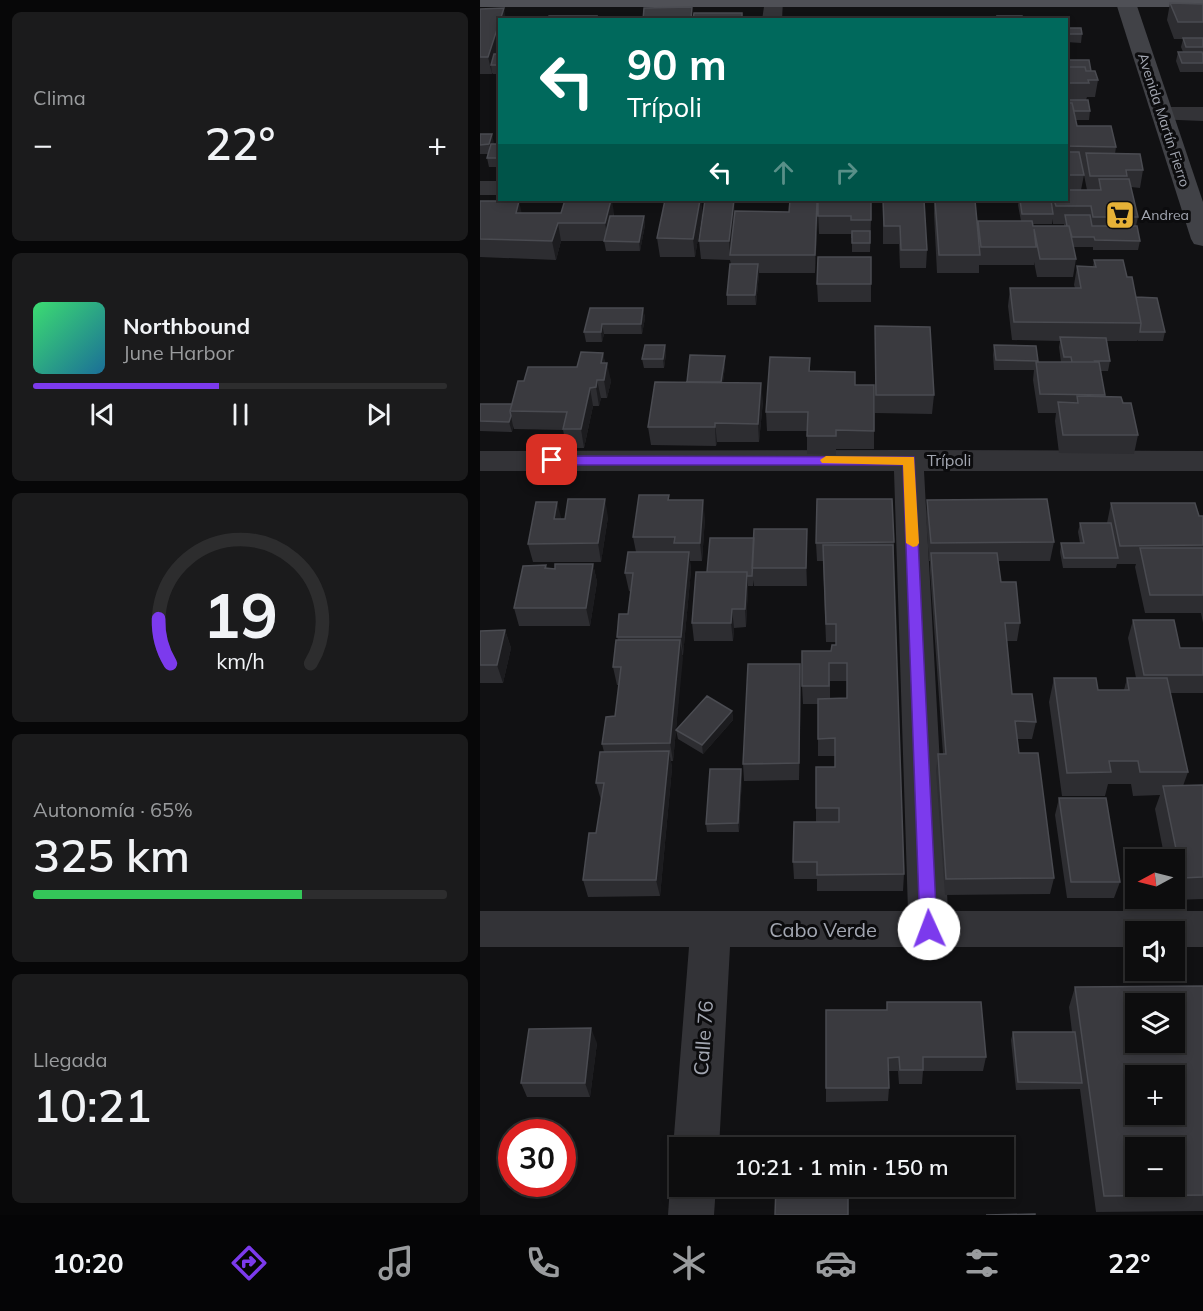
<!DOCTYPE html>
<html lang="es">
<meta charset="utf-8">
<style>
body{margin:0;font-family:Mulish,sans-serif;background:#1b1b1c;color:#f1f3f6;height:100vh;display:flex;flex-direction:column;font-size:22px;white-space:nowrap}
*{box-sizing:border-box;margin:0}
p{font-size:20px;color:#9a9c9e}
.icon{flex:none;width:33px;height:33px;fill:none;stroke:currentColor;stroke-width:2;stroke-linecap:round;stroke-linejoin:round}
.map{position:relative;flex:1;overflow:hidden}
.side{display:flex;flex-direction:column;gap:12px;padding:12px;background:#070708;width:480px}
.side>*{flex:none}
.top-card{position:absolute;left:18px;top:18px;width:570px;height:183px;border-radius:0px;box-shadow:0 3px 9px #0003,0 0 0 2px #2d2d2e;background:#00695c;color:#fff;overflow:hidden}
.needle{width:39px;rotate:263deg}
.tools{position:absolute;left:645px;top:849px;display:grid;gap:12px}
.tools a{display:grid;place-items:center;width:60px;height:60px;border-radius:0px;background:#0d0d0e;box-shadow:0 3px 9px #0003,0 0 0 2px #2d2d2e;font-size:30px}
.speed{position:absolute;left:18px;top:1119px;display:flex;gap:12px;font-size:30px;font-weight:700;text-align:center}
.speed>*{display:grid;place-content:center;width:78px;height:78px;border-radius:50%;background:#0d0d0e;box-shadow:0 3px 9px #0003,0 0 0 2px #2d2d2e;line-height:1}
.speed .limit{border:9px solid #d22;background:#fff;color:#111}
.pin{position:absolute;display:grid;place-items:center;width:51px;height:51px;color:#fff;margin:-26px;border-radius:12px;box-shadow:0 3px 9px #0006}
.me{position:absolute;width:66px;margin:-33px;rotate:358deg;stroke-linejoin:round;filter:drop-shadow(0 0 4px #0008)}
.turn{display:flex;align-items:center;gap:21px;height:126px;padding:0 30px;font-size:27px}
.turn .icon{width:78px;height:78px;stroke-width:2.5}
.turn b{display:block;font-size:42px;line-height:51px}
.lanes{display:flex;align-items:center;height:57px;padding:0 30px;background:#0003;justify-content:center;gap:30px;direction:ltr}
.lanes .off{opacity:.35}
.big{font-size:45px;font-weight:600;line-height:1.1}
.side .card{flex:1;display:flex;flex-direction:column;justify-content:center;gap:9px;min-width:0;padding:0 21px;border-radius:9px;background:#1b1b1c}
.side .dial{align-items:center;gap:0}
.dial svg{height:156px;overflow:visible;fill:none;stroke:#2d2d2e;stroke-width:7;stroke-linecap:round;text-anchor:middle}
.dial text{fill:#f1f3f6;stroke:none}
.song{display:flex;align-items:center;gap:18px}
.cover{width:72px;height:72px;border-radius:9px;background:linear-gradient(135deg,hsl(140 70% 55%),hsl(200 70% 35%))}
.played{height:6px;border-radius:3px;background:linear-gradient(90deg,#7c3aed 45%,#2d2d2e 45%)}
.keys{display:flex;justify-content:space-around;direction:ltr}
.heat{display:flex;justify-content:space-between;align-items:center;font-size:33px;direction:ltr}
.charge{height:9px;border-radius:4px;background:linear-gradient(90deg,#34c759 65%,#2d2d2e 0)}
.trip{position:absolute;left:189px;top:1137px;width:345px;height:60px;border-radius:0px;background:#0d0d0e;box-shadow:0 3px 9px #0003,0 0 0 2px #2d2d2e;font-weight:600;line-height:60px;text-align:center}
.menu{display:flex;height:96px;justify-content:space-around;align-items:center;background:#050506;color:#9a9c9e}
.menu .icon{width:42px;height:42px}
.menu .current{color:#7c3aed}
.menu b{font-size:27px;color:#f1f3f6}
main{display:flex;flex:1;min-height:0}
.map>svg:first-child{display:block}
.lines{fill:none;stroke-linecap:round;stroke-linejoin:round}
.street{fill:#333337;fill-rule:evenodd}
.secondary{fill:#414247;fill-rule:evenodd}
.primary{fill:#4f5056;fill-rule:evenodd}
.wall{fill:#2d2d31;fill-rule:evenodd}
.shaded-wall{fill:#1c1c1f}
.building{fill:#3a3a3f;stroke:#4a4b51;stroke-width:1.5;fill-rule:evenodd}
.route{fill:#7c3aed;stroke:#51269a;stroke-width:1.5}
.slow{fill:#f59e0b}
.labels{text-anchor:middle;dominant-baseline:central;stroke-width:6;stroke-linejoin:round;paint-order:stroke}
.far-street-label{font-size:14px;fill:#a3a7b2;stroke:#0c0c0e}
.far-poi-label{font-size:14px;fill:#a3a7b2;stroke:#0c0c0e;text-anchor:start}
.street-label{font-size:16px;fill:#a3a7b2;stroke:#0c0c0e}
.near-street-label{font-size:20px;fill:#a3a7b2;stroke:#0c0c0e}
</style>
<main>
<section class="side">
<div class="card"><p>Clima</p>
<div class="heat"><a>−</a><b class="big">22°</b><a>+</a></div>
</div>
<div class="card">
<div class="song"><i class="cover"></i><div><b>Northbound</b><p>June Harbor</p></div></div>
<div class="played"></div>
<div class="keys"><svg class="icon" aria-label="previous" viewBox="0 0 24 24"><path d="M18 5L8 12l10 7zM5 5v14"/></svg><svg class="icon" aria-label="pause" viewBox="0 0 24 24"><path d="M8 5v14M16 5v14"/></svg><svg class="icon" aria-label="next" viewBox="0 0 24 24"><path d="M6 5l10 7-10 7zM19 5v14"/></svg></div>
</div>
<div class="card dial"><svg viewBox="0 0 100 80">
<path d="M14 69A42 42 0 1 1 86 69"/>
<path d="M14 69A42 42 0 0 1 8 46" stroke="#7c3aed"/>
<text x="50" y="56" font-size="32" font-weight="700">19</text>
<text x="50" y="72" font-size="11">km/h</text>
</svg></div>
<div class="card"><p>Autonomía · 65%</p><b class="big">325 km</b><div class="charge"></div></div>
<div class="card"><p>Llegada</p><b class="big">10:21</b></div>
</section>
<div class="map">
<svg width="723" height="1215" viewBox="0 0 723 1215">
<rect width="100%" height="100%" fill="#111113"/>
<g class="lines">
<!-- street -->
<path class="street" d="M285,0H303L302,20H282Z
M682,107H723V121L674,119L671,114L674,109Z
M0,181H20V195H0Z
M429,450L723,451V471H444L468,911H723V947H694V932H656V947H250L239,1148H200V1163L193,1148L209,947H0V911H428L414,471H0V451Z
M200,1169V1186H236L234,1215H188L190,1186L197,1170Z"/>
<!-- secondary -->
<path class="secondary" d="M635,0H655L723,202V246L714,244L711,239Z"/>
<!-- primary -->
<path class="primary" d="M0,0H723V7H0Z"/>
</g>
<!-- wall -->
<path class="wall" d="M690,3L723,4V72H700L696,61L698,52H703L701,47L703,39H694L687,20Z
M0,9L18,54H20V74H13L12,73V74H0Z
M586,28L602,34L601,43L586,42Z
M588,60L611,71L618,80L615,97H607L606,100L610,111L609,120H596L597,126L636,147L635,154L663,170L660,188L651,187L658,217L656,226L660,241L658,250H613V247H593L596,259L593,277H557L554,262V265H499V273H457L454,214V200L498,228V221H541L538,205L539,200H571V202V200H586V67ZM604,175L607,190H601ZM572,219L573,224H584V226H553V224H572Z
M0,134H12L13,144H20V167H9L7,158L8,154H0Z
M185,200H221L222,213L215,257H180L177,238Z
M310,200L391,220L390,252H372V238H371V234H339L338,212L335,273H279L276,305H247V295L251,264L250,260L221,259L219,241L255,211L309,212Z
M403,200L447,250L446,268H420L419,244H403Z
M0,201L42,213H134V216H164L165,225L160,251H126L124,241H81L76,260L0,257Z
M614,260L647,277L656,297L685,332L683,341H658V340L657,341H627L630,361L628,371H620L625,396L643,403L658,435L654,454L579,453L575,421L576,413H558L553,380L554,370H514L513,355L514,345L558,361V362H581L579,347L580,341L532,340L528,306L530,288H595L594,285L597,266L613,267Z
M337,284H391V302H338Z
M110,308H163L165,318L162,334H124L122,342H106L104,332Z
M395,326L454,395L452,414L395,413Z
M185,345L186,354L184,368H164L162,359Z
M123,353L125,363L131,381L127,398H121L119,406H113L104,448H87L83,430L34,429L33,426L32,432L0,431V404H32L44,381L97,367Z
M330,358V371L375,385L394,431V449H356V455L327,454V431H287L286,412Z
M245,366L243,382L283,401L279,442H237L236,446L171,445L168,427L207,382Z
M189,495V500L225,518L222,561H210L211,570L203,655H202L196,730L252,711L253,720L223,754L198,739L196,730L193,761H191L192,768L180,896L108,897L103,880L116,833L121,800L116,783L124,752L122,744L135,716L139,685H137L133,667L138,640L137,637L148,614L151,592L149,591L145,573L156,552L153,537Z
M447,500L574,542L570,561H518L521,582L540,623L537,641H527L532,694L556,722L552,739H537L539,753L574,878L570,894L465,895L456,771L458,754H463L450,571V561H449L446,518Z
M631,503L723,516V623L721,613H665L655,567L656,564H637L636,568H583L580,552L581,543H600L598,532L600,523H627Z
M128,517L121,562H53L48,544L81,519Z
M327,529V586H274L273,580V586H268L266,627L254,628L253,641H214L212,623L227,572L274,538Z
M414,542L413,561L424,874L423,891H337V879H314L313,862L336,822V808L355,767V756H338V704H323L322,686L356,645V642H346L343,561H337L336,543ZM350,681H367V698L350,699Z
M113,564L117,582L110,626H39L34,608L66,565L67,568L75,569Z
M653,620L700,648H723V693H690L708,772L703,786L723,785V899L693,900V898H694V860H685L675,809L680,795L653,796L651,784H628L625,796H582L569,702L574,678L618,690H644L647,678H656L648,638Z
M25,630L31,648L23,683H0V631Z
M320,664L321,682L319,780L264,781L263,764Z
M261,769L262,778L259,832H227L226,824Z
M579,798L640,882L634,898H587L575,815Z
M723,986V1211L616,1212L600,1089L536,1090L531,1040L533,1032H592L589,1007L595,987Z
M407,1002L506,1057L503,1071H443L442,1084H419L418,1071H409V1088L408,1101L346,1102V1010H407Z
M117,1043L110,1097H47L41,1083Z"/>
<!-- shaded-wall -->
<path class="shaded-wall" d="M24,8L26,20H20Z
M20,21V49L14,65H11L12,74L8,57Z
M12,134L14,143L11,154L9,144Z
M131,200H132L134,213L128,241L125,223Z
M220,200H221L222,213L215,257L213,239Z
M254,200L255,215L250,255L249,241Z
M337,200L338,212L335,273V255Z
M39,201L43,219L36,213Z
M164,216L165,225L160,251L159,242Z
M78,223L81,241L76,260L72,241Z
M278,264L279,274L276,305L275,295Z
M163,308L165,318L162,334L161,324Z
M122,324L124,334L122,342L121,332Z
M185,345L186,354L184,368L183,359Z
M123,353L126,369L127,363L131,381L127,398L121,363Z
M245,356V366L241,401L240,391Z
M117,380L121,398L119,406L116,387Z
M281,383L283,401L279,442L278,424Z
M110,388L113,406L104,448L101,429Z
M31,416L33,426L32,432L29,422Z
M235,423L237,442L236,446L235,427Z
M125,499L128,517L121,562L118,543Z
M223,500L225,518L222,561L220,543Z
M77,502L82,521L74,519Z
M327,529V586L326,568Z
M209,552L211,570L203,655L201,637Z
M113,564L117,582L110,626L106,608Z
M267,572L268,590L266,627L265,609Z
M252,609L254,628L253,641L251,623Z
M25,630L31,648L23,683L17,665Z
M200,640L203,658L193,761L190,743Z
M320,664L321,682L319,780V763Z
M252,711L253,720L223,754L222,745Z
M189,751L192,768L180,896L176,880Z
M261,769L262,778L259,832L258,823Z
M111,1028L117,1043L110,1097L105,1083Z"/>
<!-- building -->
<path class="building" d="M690,3L723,4V22H698Z
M212,7L211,20H163L164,8Z
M24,8L8,57H0V9Z
M214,13H262V20H213Z
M69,16H117L116,20H68Z
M517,16H542V20H518Z
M358,18L404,19V20H358Z
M586,28H601L602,34H586Z
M703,38H723V47H706Z
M698,52H722L723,55V63H702Z
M14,54H20V65H11Z
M588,60H609L611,71H606L605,67H589Z
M586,67H605L606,71H615L618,80H608L609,83H586Z
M586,100H608L610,111H594L592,103H586Z
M586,103H592L597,126H631L636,147L586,146Z
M0,134H12L9,144L0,145Z
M11,144H20V158H7Z
M586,152H599L604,175H586Z
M606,153L660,154L663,170H646L647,176H610Z
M619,179H649L658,217H613L611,206H576L574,200H586V190H621Z
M85,200H131L125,223H78L72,241L0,239V201H39L36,213H81Z
M185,200H220L213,239L177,238Z
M225,200H254L249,241H219Z
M310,200H337L335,255H250L255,211L309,212Z
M338,200H391V220H371V216H338Z
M403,200H444L447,250H421L420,226H404Z
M455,200H495L500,255H459Z
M540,200H571L573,214H542Z
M585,215H610L612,226H657L660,241L615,240L614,237H592L589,226H587Z
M130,216H164L159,242L124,241Z
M498,221H552L553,226H589L596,259H560L554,229L556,247H501Z
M372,231H390V243H372Z
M338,257H391V284H337Z
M614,260H643L647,277H652L661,323L534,322L530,288H601L597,266L616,267Z
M250,264H278L275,295H247Z
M656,297L677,298L685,332H660L661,323Z
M110,308H163L161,324H122L121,332H104Z
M395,326L450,327L454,395H396Z
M580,337L626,338L630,361H615L616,362H592L591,357H584Z
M165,345H185L183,359H162Z
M514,345L556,346L558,361L516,360Z
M101,352L123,353L121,363H127L124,380H117L116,387L110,388L101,429H83L87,412L30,411L38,381H44L48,367H97Z
M210,355L245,356L241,382H207Z
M290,357L330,358L329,371L375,372V385H394V431L356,430V436H327L328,412H286Z
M556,362H619L625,395L560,394Z
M175,382L281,383L278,424L235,423V427H168Z
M597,396L641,397L643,403H651L658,435H583L578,402L598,403Z
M0,404H32L30,411L31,416L29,422L0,421Z
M159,495H189L188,500H223L220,543H194L195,537H153Z
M88,499H125L118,543L48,544L56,502H77L74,519H85Z
M337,499H412L414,542L336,543Z
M567,499L574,542L451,543L447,500Z
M631,503H715L719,516H723V545L640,546Z
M600,523H631L638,558H584L581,543H604Z
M274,529H327L326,568H272Z
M230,538H274L272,576H267V572H227Z
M343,545H413L424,874L337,875V862H313L314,822H359V808H336V767H355V738L338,739V699L367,698V663H349V686H322V651H351L352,645H356V624H346Z
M660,548H723V595H670Z
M148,552H209L201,637H137L139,614H148L153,573H145Z
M451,553H517L521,582H536L540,623H525L532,694H552L556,722L535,721L539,753H558L574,878L466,879L458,754H466Z
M75,564H113L106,608H34L43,566L66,565L65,568L75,569Z
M216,572H267L265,609H252L251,623H212Z
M653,620H694L700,648H723V675H664Z
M25,630L17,665H0V631Z
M136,640H200L190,743L122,744L126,717L135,716L141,667H133Z
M268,664H320L319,763L263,764Z
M574,678H616L618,690H649L647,678H687L708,772H660L658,761H629L631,772L587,773Z
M227,696L252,711L222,745L196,730Z
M189,751L176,880H103L109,833H116L124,783H116L120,752Z
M230,769H261L258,823L226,824Z
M723,785V877L702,878L683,786Z
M579,798H626L640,882H591Z
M723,986V1195L624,1196L595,987ZM656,1004H694V1042H656ZM656,1076H694V1114H656ZM656,1148H694V1186H656Z
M407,1002H501L506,1057H443V1070H420L419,1057L408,1058L409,1088H346V1010H407Z
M111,1028L105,1083H41L49,1029Z
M533,1032H595L602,1083L538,1082Z
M296,1186H368V1215H295Z
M555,1214V1215H506Z"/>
<!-- route -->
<path class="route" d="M72,456L434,457L457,929L455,935L449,937L443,935L440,929L423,465H72L65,460Z"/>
<!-- slow -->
<path class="slow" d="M346,456L434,457L439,543L437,546L433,547L426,543L423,465L342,463L340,460Z"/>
<!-- icons -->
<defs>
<g id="supermarket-square" transform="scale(1.5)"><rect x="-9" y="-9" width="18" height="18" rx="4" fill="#e5b137" stroke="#0c0c0e"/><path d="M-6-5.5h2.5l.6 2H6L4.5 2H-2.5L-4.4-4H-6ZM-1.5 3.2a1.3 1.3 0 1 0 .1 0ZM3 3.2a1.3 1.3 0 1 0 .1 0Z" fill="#111"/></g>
</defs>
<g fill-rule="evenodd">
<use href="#supermarket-square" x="640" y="215"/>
</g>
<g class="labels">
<!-- far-street labels -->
<g class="far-street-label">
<text transform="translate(684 120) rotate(72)">Avenida Martín Fierro</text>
</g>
<!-- far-poi labels -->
<g class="far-poi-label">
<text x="661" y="215">Andrea</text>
</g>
<!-- street labels -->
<g class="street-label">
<text x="469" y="460">Trípoli</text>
</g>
<!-- near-street labels -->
<g class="near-street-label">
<text x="343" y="929">Cabo Verde</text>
<text transform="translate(223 1038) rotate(-86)">Calle 76</text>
</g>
</g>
</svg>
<div class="tools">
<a><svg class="needle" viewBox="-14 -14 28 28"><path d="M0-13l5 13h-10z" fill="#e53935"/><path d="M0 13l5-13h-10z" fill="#9a9c9e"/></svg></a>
<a><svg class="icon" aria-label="sound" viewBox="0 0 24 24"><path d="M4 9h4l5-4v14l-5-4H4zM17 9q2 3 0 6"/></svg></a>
<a><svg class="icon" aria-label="layers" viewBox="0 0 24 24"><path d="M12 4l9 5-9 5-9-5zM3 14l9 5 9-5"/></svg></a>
<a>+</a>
<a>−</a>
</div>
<div class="speed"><div class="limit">30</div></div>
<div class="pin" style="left:72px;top:460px;background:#d93025"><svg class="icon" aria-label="arrive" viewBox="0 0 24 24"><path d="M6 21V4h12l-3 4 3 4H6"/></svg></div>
<svg class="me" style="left:449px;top:929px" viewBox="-20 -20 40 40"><circle r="19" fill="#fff"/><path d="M0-13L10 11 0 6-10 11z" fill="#7c3aed"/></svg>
<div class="trip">10:21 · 1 min · 150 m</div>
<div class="top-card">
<div class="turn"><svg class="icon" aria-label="left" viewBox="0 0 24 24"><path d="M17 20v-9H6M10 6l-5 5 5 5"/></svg><div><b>90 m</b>Trípoli</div></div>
<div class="lanes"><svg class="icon" aria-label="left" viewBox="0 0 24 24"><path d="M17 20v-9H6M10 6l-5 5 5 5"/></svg><svg class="icon off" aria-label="ahead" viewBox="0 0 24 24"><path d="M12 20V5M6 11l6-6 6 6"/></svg><svg class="icon off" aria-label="right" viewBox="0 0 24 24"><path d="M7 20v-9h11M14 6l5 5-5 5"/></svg></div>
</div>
</div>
</main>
<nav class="menu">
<b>10:20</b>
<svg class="icon current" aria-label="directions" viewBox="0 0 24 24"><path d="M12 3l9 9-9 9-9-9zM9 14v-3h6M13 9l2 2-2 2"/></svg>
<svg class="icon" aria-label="music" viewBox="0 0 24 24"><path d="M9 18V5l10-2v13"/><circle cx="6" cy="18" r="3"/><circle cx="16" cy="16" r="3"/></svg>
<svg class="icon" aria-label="phone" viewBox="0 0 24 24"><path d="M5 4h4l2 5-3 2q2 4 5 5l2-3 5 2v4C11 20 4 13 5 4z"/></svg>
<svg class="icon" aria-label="climate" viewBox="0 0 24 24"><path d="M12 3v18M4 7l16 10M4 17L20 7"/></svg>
<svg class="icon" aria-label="car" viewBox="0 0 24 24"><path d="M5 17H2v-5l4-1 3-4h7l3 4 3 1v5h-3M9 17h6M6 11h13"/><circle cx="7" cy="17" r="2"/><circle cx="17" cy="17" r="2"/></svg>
<svg class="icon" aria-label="filters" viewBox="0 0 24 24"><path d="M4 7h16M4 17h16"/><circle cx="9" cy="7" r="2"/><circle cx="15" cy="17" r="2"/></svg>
<b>22°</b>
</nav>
